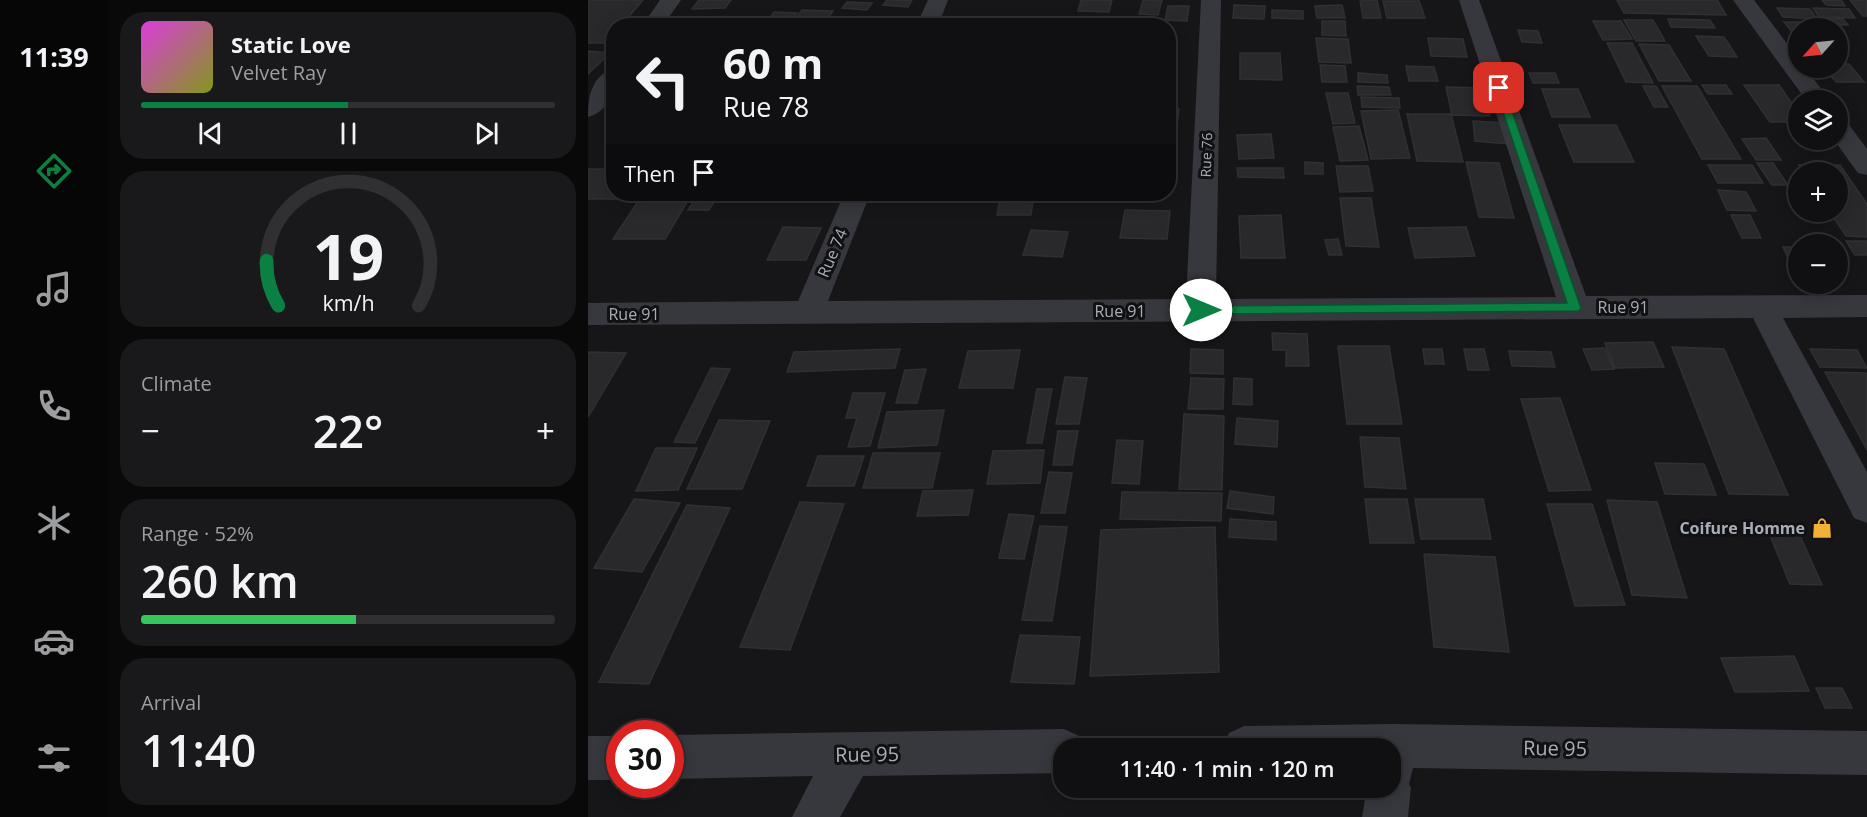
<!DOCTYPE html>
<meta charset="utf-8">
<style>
body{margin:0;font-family:"Open Sans",sans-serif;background:#19191b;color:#f1f3f6;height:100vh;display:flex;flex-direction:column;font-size:22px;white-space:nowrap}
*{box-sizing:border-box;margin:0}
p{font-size:20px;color:#9c9d9f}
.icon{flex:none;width:33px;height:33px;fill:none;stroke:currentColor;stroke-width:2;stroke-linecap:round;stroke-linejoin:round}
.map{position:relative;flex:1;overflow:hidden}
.side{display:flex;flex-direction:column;gap:12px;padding:12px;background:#09090a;width:480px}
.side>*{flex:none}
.guide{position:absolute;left:18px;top:18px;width:570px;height:183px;border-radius:24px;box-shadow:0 3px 15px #0003,0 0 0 2px #303032;background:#101012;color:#f1f3f6;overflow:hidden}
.needle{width:39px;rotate:243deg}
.controls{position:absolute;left:1200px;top:18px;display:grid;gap:12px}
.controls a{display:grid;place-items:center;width:60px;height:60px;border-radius:50%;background:#101012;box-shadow:0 3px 15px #0003,0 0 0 2px #303032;font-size:30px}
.speed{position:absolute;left:18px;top:720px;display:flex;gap:12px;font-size:30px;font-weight:700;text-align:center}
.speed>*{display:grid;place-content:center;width:78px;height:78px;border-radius:50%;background:#101012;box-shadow:0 3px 15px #0003,0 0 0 2px #303032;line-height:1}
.speed .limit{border:9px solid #d22;background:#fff;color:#111}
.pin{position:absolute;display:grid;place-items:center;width:51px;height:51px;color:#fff;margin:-26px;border-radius:12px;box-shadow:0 3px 9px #0006}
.me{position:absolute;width:66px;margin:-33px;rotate:90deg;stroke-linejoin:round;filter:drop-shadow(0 0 4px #0008)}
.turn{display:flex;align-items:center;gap:21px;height:126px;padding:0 18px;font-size:27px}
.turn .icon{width:78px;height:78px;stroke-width:2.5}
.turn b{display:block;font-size:42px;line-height:51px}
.then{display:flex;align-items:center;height:57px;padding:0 18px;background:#0003;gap:12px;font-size:22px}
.big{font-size:45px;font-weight:600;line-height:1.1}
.side .widget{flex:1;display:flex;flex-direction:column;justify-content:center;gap:9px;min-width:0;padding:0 21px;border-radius:24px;background:#19191b}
.side .dial{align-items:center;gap:0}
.dial svg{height:156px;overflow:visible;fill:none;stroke:#303032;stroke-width:7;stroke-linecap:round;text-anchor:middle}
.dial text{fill:#f1f3f6;stroke:none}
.song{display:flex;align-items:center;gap:18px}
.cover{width:72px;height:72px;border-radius:9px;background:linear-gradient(135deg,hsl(300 70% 55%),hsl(70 70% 35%))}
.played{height:6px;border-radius:3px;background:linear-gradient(90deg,#0b8043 50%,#303032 50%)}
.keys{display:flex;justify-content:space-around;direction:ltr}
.heat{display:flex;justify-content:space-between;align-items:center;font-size:33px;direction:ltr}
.charge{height:9px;border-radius:4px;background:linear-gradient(90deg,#34c759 52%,#303032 0)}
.trip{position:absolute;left:465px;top:738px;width:348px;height:60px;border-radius:24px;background:#101012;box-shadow:0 3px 15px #0003,0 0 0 2px #303032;font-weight:600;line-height:60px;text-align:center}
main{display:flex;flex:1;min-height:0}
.menu{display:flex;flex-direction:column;width:108px;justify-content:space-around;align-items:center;background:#060607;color:#9c9d9f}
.menu .icon{width:42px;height:42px}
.menu .on{color:#0b8043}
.menu b{font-size:27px;color:#f1f3f6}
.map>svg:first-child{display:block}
.building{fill:#29292c;stroke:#303034;stroke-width:1.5}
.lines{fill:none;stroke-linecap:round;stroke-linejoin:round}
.street{fill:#37383d;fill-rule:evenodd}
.route{fill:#0b8043;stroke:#07532c;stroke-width:1.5}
.labels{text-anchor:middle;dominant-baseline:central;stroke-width:6;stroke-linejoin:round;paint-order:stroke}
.far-street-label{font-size:14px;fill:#a8adb8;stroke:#111113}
.street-label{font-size:16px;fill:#a8adb8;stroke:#111113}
.poi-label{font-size:16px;font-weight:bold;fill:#a8adb8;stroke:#111113;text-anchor:end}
.near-street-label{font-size:20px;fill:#a8adb8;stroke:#111113}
</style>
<main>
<nav class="menu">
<b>11:39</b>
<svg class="icon on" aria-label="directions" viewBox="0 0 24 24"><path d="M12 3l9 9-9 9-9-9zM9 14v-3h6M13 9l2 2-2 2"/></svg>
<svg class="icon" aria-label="music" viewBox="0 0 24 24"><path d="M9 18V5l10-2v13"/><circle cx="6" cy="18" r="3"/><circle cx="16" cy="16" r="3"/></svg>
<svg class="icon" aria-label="phone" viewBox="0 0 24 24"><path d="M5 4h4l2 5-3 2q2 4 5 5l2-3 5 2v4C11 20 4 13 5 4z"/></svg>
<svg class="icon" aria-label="climate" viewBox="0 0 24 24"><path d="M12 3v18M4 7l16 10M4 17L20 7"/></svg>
<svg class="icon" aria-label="car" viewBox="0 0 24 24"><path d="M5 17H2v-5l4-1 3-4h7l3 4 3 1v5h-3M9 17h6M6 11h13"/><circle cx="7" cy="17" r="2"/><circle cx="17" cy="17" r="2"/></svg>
<svg class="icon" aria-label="filters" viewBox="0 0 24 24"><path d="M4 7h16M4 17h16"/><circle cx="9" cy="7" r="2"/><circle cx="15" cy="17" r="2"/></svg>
</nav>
<section class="side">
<div class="widget">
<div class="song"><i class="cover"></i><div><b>Static Love</b><p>Velvet Ray</p></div></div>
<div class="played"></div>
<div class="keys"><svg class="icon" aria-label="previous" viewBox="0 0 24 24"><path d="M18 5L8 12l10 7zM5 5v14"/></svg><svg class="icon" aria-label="pause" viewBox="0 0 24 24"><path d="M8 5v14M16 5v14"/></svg><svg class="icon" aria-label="next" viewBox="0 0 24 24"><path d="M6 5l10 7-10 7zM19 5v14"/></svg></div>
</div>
<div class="widget dial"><svg viewBox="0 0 100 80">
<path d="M14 69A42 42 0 1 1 86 69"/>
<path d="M14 69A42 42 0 0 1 8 46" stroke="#0b8043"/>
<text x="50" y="56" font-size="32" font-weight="700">19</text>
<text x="50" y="72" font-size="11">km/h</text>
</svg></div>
<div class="widget"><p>Climate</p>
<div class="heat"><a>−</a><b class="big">22°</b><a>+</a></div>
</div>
<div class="widget"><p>Range · 52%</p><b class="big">260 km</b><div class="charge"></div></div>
<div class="widget"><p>Arrival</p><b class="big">11:40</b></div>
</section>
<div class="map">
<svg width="1279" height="817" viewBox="0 0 1279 817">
<rect width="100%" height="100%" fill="#161618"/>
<!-- building -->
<path class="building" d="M0,0H55L33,26H26V34L18,43H0Z
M111,0H143L137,8L104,9Z
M299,0H324L320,7L295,5Z
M493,0H524L521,12L490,11Z
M555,0H574L570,15L551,14Z
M772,0H789L793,18H775Z
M1029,0H1129L1138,15L1036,13Z
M1234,0H1253L1257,6L1238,5Z
M1262,0H1279V16H1275Z
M795,1H831L837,18H799Z
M259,2L284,3L279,10L254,8Z
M646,5L677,6L676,19L645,18Z
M754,5L757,18H729L727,6Z
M580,6H601L599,21L577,20Z
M1189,8L1222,9L1229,19L1195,17Z
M1225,8L1261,9L1267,18L1231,17Z
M214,10L245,11L237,23L205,22Z
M684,10L715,11V19L684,18Z
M186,12L209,13L200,26H176Z
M370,19H391L389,26H368Z
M1080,19L1122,20L1127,28L1083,27Z
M1235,19H1255L1260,25H1240Z
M1036,20H1065L1077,41H1048Z
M734,21H757L758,36L734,35Z
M1005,21H1033L1044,39L1015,40Z
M1196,22H1220L1226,28H1210V40Z
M930,30L950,31L954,43L934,42Z
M1108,36L1136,37L1149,57L1121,56Z
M728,38L760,39L763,63L731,62Z
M840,38L875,39L879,57L843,56Z
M1019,43H1044L1065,83L1038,82Z
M1051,44L1081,45L1103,81H1071Z
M0,51L22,53L0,74Z
M652,53H692L694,80L652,79Z
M1250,64H1261L1276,82H1248L1236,68H1250Z
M732,65L757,66L759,82H734Z
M818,66L846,67L850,81H821Z
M770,73L799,75L800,83L770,82Z
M941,73H967L971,83H945Z
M1114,85H1138L1144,94H1120Z
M1156,85H1191L1210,112V122H1182Z
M769,86L801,87L803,95H770Z
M1055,86H1068L1080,107H1066Z
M1074,86H1109L1153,159H1114Z
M858,87L894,88L902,116L864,115Z
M954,89H990L1002,117H964Z
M738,93H760L767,123L745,124Z
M773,97L811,98L812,108L774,107Z
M580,109H591L585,159H580Z
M810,110L822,158L783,159L773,111Z
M819,114H863L875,162L829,161Z
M885,121L917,123L920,144L887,141Z
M971,125H1028L1046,162H986Z
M771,126L780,160L752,161L745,127Z
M683,134L686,158L651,159L649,135Z
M1178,138L1193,160H1168L1154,139Z
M717,162L735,163V174H717Z
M878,162L911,163L926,218L891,217Z
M1169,163H1185L1200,185H1184Z
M1120,165H1164L1175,183H1130Z
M1211,165H1252L1279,204V237L1258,236L1242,212H1250V172H1216Z
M748,166H780L785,191L752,192Z
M649,168H695L696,178L650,177Z
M0,169H26V194H34L30,199H0Z
M1130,190L1158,192L1168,211L1139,210Z
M55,194H104L77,239H25Z
M110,194H131L121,210H100Z
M413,194H446L443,215H409Z
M752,198H783L791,247L758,246Z
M537,210L582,211L579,239L532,238Z
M693,215L697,258H653L651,216Z
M1143,215H1162L1173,238H1154Z
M195,227L233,228L218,260H179Z
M878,227L887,256L827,258L820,228Z
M443,230L480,232L474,257L435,255Z
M750,239L754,255H741L737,240Z
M1258,241H1279V255H1267Z
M1195,247H1210V258H1200Z
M684,333L719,334L721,366H698V350H685Z
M1065,342L1076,367L1027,368L1017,343Z
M750,346H801L814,424H759Z
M1084,347L1136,349L1200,495L1141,494Z
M1017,348L1026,369L1004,370L995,349Z
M312,349L307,368L199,372L206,352Z
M603,349L635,350V374L602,373Z
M835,349H854L856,364H837Z
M876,349H896L901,370H880Z
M1222,349L1269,350L1279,368L1232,367Z
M432,350L425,388H371L380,351Z
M921,351L963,352L967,367L924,366Z
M0,352L38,353L0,417Z
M123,368L142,369L107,443L86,442Z
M338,369L329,403H308L317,370Z
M1237,372L1279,373V450Z
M477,377L499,378L491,424H468Z
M603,378L636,379L635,409H600Z
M646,378L664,379V405L645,404Z
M449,389H464L454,443H439Z
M265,393H297L282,446L260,447L269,418H258Z
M972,398L1003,490L961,491L933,399Z
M356,410L349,445L290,448L299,412Z
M596,414L636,416L634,490L591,489Z
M649,418L690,421L689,447L647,444Z
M131,420L182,421L154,489H99Z
M470,431H490L484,465H465Z
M772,437L811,438L818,489L777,487Z
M529,440L555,441L551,484L524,483Z
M68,448H109L90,490L48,491Z
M456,450L452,483L399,484L405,451Z
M285,453H352L344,488H275Z
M230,456H276L266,486H219Z
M1067,463L1116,464L1128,495L1077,494Z
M461,472L484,473L477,513H453Z
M385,490L380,515L329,516L335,491Z
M642,491L686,497L685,514L639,508Z
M534,492L634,493L633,521L532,519Z
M46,499L92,503L54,572L6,568Z
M777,499H819L826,543H782Z
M827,499H895L903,539H833Z
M1019,500L1069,502L1099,598L1044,595Z
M212,502L256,504L202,650L152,647Z
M959,504H1004L1037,605L987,606Z
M99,505L142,508L61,684L11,682Z
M421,514L446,516L436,559L411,558Z
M642,519L688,522V540L641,537Z
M452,526L479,527L464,621L434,620Z
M627,527L631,672L502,676L513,530Z
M1179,528L1209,529L1234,585L1202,584Z
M836,554L907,557L921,652L846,647Z
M432,635L492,637L486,684L423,682Z
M1206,656L1221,691L1147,692L1133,658Z
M1228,688H1254L1264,708H1237Z"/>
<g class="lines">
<!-- street -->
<path class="street" d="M72,0H93L75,26H54Z
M340,0H360L350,26H328Z
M613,0H633L628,299L968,297L871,0H891L998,296L1279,295V317L1195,318L1279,472V523L1266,518L1165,318L0,325V303L210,301L256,194H282L240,301L598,299Z
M1145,0H1166L1210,58V68H1217L1242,100H1218Z
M26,69C26,88 22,112 0,117C0,98 3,75 26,69Z
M1250,119L1259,122L1279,149V175L1270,173L1246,140H1250Z
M807,724L1279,731V775L825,768L821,784L823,788L820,817H774L779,788H802V748H634L641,733L656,726Z
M476,729L491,736L497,748H476V773L275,776L252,817H204L225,776L82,779V735Z
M0,736H32V780H0Z"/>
</g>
<!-- route -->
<path class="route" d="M908,86L916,88L993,308L991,311L609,314L607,310L609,307L613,306L979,303L907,88Z"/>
<!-- icons -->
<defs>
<g id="shop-bare" transform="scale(1.62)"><path d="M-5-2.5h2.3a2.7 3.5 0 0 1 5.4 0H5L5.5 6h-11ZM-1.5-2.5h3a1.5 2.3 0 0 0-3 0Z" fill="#f2b134" stroke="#111113" stroke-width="2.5" paint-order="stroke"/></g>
</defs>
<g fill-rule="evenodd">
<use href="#shop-bare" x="1234" y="528"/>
</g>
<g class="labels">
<!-- far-street labels -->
<g class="far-street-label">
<text transform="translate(618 155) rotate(-88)">Rue 76</text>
</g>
<!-- street labels -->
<g class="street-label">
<text transform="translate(244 253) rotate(-67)">Rue 74</text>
<text x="1035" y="307">Rue 91</text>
<text x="532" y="311">Rue 91</text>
<text x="46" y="314">Rue 91</text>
</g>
<!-- poi labels -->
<g class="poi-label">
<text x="1217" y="528">Coifure Homme</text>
</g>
<!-- near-street labels -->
<g class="near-street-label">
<text transform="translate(967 748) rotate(1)">Rue 95</text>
<text transform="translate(279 754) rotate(-1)">Rue 95</text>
</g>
</g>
</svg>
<div class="controls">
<a><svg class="needle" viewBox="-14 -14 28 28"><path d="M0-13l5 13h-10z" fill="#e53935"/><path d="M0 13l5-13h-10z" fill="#9c9d9f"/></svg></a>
<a><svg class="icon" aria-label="layers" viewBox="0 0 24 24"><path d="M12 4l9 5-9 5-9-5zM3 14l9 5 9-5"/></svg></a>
<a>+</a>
<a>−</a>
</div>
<div class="speed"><div class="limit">30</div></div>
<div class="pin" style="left:911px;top:88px;background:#d93025"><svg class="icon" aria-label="arrive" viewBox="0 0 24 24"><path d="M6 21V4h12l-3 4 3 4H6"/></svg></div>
<svg class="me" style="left:613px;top:310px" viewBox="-20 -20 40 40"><circle r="19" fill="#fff"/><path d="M0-13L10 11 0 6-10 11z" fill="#0b8043"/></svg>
<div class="trip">11:40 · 1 min · 120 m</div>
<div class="guide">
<div class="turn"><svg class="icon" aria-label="left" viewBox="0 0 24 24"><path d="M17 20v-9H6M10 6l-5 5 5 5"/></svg><div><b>60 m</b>Rue 78</div></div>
<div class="then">Then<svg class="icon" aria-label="arrive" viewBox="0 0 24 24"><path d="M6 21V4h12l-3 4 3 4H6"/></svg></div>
</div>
</div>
</main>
